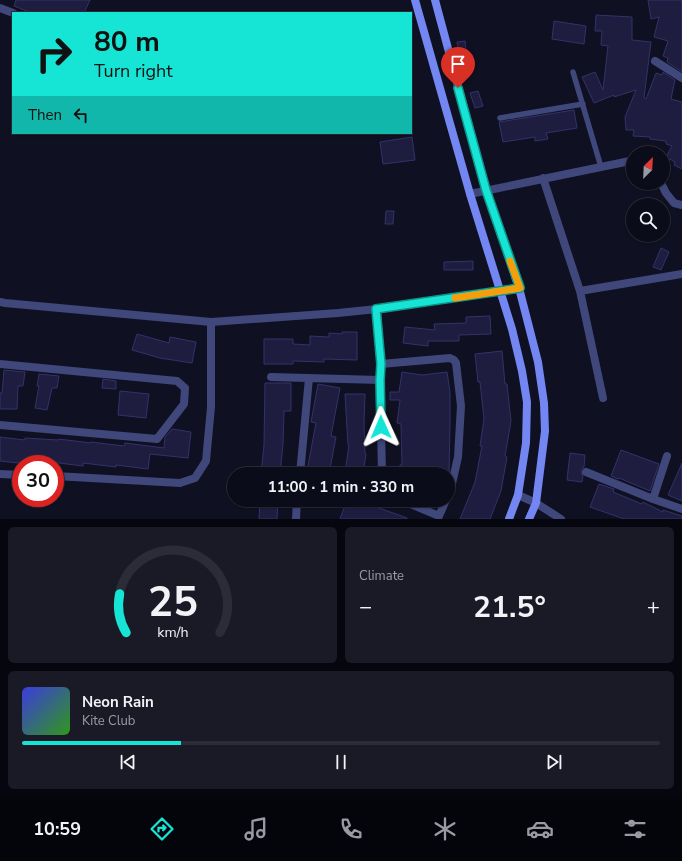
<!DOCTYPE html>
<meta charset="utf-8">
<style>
body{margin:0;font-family:"Nunito Sans",sans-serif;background:#191a26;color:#f1f3f6;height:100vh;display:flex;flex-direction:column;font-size:15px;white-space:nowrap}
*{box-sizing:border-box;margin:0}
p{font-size:13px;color:#9a9ba2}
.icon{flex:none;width:22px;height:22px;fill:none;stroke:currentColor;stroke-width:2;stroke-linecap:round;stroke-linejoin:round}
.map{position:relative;height:519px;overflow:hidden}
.side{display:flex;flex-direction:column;gap:8px;padding:8px;background:#06070e;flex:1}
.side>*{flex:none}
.banner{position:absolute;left:12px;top:12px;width:400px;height:122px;border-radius:0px;box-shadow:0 1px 3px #0004,0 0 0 1px #2b2c38;background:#16e5d5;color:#111;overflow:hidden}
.needle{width:26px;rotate:24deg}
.buttons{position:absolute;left:626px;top:146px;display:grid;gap:8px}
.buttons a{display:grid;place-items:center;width:44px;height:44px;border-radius:50%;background:#0b0c19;box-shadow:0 1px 3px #0004,0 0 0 1px #2b2c38;font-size:20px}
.speed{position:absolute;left:12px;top:455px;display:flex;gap:8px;font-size:20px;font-weight:700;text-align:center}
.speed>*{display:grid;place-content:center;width:52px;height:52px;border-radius:50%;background:#0b0c19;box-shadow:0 1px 3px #0004,0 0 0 1px #2b2c38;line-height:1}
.speed .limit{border:6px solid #d22;background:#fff;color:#111}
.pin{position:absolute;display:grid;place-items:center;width:34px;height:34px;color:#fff;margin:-41px -17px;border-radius:50% 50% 50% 0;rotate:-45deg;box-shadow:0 0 4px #0007}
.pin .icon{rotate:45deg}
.me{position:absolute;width:44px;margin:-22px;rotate:359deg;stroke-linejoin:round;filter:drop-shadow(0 0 3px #0008)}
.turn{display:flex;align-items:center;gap:14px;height:84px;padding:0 16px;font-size:18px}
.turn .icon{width:52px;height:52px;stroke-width:2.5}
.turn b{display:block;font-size:28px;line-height:34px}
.then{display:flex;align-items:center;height:38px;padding:0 16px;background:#0003;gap:8px;font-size:15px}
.big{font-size:30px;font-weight:700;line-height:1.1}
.side .card{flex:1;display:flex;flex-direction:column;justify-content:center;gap:6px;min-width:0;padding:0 14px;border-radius:6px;background:#191a26}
.side .dial{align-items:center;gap:0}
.dial svg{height:104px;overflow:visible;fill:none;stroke:#2b2c38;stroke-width:7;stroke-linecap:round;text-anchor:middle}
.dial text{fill:#f1f3f6;stroke:none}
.song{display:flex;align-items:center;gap:12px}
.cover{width:48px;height:48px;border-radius:6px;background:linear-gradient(135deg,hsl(240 70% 55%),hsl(110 70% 35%))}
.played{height:4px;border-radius:2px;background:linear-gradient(90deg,#16e5d5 25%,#2b2c38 25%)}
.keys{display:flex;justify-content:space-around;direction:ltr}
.heat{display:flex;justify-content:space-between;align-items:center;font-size:22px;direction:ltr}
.side .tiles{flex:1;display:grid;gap:8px;grid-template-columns:1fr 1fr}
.card:last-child{grid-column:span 2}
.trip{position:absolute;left:227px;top:467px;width:228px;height:40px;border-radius:20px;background:#0b0c19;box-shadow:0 1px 3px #0004,0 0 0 1px #2b2c38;font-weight:700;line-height:40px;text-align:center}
.menu{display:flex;height:64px;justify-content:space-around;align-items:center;background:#04050a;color:#9a9ba2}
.menu .icon{width:28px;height:28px}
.menu .on{color:#16e5d5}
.menu b{font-size:18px;color:#f1f3f6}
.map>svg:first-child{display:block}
.building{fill:#1e1d40;stroke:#33326a}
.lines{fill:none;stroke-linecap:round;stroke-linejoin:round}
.lane{stroke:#3f477b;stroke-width:5.5}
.street{stroke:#3f477b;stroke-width:8}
.secondary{stroke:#7386f2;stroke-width:8}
.route-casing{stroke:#0e958a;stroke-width:10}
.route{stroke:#16e5d5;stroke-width:7}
.slow{stroke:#f59e0b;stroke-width:7}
</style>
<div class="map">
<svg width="682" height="519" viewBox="0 0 682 519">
<rect width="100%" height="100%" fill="#0f1021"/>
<!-- building -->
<path class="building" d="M16,0H90L84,13H32L14,6Z
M648,0H682V72L667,62L668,58L663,56L668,41L654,37L659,17L651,19Z
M596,15L632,17V40L651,42L644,98L646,99L656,73L662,75L663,72L675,80L671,99L682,102V169L674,165L675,162L666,157L672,146L666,144V141L650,139V137L633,136L634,130H626L625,117L636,90L614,97V95L594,103L582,77L595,72L603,90L608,46L601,45L602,31H595Z
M554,21L586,26L584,44L552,39Z
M465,41L469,74L462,75L457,42Z
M478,91L483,106L475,108L470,93Z
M574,110L577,128L546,133L548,139L535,141V137L503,142L499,122Z
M412,137L415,160L383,164L380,142Z
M386,211H394L393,224H385Z
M661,248L669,252L661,270L653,267Z
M473,261V270H444V262Z
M490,316L491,334L459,335V341H428V346L403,343L405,327L435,330L434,324L466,323V317Z
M342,332H357V360L324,359V362L293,361V364H264V339H293V344L310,345V336L329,337V333L342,334Z
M137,334L169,343L170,337L196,342L192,363L160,358L132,350Z
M502,351L505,384H507L511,421L505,456L507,457L501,491L490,519H460L475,482L482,446H480L484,419L480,382H478L475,354Z
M4,370L25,372L23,386H18L17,409H0V393H2Z
M402,372L422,375L447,372L450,392V425L449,474H399L400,465H402L401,424L397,423L400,400H390V392H399Z
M39,374L59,376L57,388H52L47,410L35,408L39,386H37Z
M103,379L116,381V389L102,388Z
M265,383H291V411H284L283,444L280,474H261L264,445Z
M318,384L340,388L331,436L336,437L329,474H320L307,471L316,423L311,422Z
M120,391L149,394L146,418L118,415Z
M345,394H365L364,423L365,454H366L363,474H355L345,472L349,445H348Z
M172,429L191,432L188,458L150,454L148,469L116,465V467L83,463V466L51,462V463L35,462V463L18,462V463L0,461V437L25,440V438L58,440L59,439L91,443V442L124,446L125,443L164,448L165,437Z
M621,450L659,464L650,491L619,478L618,479L611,476Z
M570,453L585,455L584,467L581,470V472L583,476L582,482L567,480Z
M682,463V501L668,495Z
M599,484L614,489L613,492L642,504L643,502L663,512V510L682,516V519H624L590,507Z
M347,500H357L407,518V519H340Z
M260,501L278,502L277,519H259Z"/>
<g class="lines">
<!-- lane -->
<path class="lane" d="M573,72L601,167
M500,118L583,104"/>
<!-- street -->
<path class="street" d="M0,8L13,13
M655,61L682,78
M543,178L580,291L603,398
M661,183L666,193L674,203L682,205
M470,194L630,161H633
M580,291L682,274
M0,302L5,303L211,322L338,313L377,309L519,288
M377,309L381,364L380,380L382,474
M0,364L177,381L185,388L184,404L157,439L0,425
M381,364L450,358L454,360L456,363L461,406L458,457L451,488L448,495
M271,377L380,380
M667,456L653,499L682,509
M586,472L653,499
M0,474L21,475
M300,474L309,378
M55,476L180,483L195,478L206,461L211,407V322
M518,495L536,503L561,519
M401,500L439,516L446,500
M296,519L297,500"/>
<!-- secondary -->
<path class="secondary" d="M415,0L470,194L512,329L522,371L527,402L526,443L518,495L509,519
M435,0L486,190L519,288L538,362L544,403L545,431L536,503L529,519"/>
</g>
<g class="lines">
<!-- route casing -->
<g class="route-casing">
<path id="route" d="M381,427L380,380L381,364L376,309L520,288L486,190L458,88"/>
</g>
<!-- route -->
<use href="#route" class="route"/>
<!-- slow -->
<path class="slow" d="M455,298L520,288L510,261"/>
</g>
</svg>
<div class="buttons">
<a><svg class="needle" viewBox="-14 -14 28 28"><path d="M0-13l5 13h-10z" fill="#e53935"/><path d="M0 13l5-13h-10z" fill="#9a9ba2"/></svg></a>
<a><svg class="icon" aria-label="search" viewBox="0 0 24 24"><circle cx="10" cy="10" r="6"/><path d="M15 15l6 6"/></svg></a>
</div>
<div class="speed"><div class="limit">30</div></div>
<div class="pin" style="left:458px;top:88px;background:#d93025"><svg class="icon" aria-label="arrive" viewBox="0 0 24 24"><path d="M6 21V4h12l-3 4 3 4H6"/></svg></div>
<svg class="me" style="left:381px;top:427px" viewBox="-20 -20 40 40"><path d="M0-17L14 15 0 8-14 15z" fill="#16e5d5" stroke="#fff" stroke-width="4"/></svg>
<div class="trip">11:00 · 1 min · 330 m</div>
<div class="banner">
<div class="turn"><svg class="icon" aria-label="right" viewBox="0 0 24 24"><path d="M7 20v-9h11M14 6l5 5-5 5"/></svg><div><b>80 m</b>Turn right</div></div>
<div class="then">Then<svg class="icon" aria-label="left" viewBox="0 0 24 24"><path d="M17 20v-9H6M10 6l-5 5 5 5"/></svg></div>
</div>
</div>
<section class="side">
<div class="tiles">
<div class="card dial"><svg viewBox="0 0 100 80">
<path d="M14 69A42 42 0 1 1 86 69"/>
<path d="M14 69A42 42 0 0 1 9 39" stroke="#16e5d5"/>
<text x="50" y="56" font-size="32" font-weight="700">25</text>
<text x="50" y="72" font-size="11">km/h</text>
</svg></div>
<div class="card"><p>Climate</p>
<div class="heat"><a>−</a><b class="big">21.5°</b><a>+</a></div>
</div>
<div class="card">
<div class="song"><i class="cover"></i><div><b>Neon Rain</b><p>Kite Club</p></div></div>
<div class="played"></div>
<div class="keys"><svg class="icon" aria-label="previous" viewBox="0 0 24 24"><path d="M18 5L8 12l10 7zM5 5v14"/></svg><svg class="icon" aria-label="pause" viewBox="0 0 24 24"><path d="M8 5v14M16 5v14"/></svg><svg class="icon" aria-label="next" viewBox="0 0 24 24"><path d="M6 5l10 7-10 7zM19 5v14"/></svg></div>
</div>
</div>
</section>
<nav class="menu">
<b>10:59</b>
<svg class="icon on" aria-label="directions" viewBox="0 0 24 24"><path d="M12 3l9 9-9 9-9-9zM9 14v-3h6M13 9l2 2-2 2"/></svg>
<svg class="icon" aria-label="music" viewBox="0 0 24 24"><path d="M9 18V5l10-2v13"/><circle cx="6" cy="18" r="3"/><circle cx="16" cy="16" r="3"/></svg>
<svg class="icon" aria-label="phone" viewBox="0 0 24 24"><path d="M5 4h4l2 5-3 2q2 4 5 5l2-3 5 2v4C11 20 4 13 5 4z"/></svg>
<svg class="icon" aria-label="climate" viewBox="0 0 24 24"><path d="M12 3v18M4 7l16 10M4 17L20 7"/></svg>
<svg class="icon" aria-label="car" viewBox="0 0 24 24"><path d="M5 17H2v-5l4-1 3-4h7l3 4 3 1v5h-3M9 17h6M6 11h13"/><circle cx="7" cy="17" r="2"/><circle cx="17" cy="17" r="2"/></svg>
<svg class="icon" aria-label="filters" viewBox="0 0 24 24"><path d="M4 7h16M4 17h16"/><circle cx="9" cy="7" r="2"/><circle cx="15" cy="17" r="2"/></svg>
</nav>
